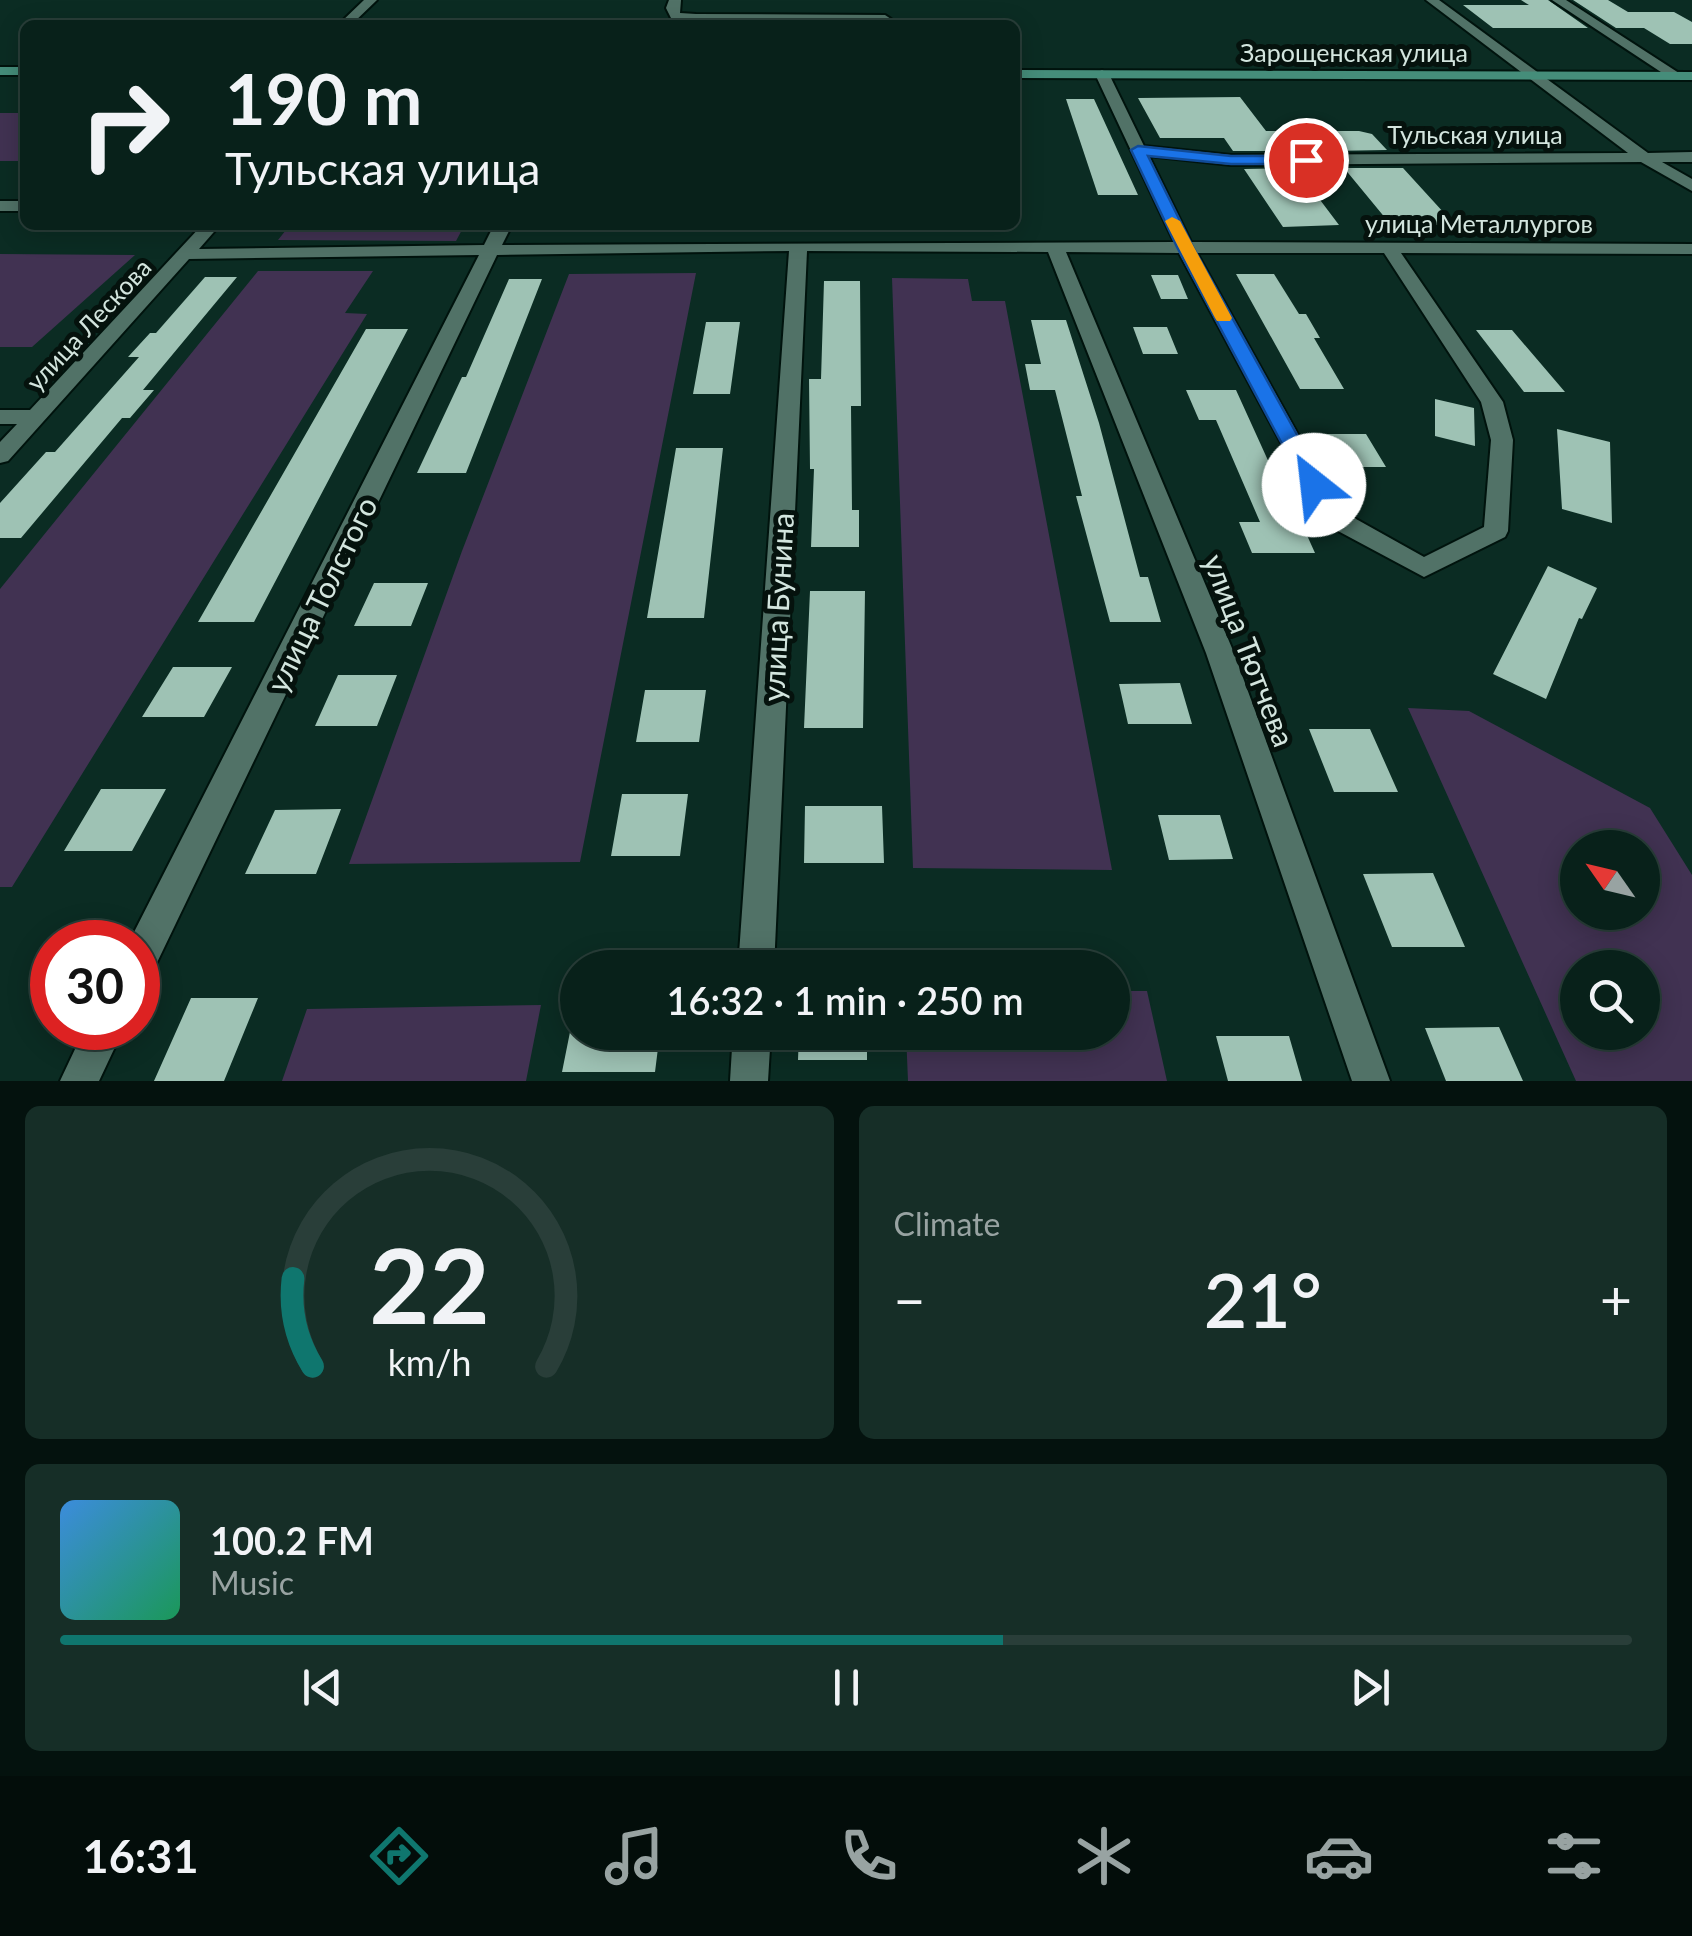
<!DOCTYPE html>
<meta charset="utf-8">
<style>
body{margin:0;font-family:Lato,sans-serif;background:#162e27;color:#f1f3f6;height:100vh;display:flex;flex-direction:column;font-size:38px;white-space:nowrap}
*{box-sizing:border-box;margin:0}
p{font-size:32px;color:#98a3a2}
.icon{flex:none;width:55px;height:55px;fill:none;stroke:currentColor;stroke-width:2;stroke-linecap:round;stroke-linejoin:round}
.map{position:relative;height:1081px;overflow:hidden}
.details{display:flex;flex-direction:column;gap:25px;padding:25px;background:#04120e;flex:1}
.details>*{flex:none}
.banner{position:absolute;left:20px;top:20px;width:1000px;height:210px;border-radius:15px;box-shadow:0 5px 25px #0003,0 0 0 2px #293e39;background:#08211a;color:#f1f3f6;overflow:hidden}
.needle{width:65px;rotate:304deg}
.fabs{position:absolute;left:1560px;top:830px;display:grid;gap:20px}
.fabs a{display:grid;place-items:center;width:100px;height:100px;border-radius:50%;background:#08211a;box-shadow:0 5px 25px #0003,0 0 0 2px #293e39;font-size:50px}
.speed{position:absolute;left:30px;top:920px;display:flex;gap:20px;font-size:50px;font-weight:700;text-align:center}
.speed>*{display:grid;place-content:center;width:130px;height:130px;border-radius:50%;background:#08211a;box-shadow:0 5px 25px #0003,0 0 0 2px #293e39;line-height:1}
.speed .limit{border:15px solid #d22;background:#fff;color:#111}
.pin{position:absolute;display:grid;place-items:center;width:85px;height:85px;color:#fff;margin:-42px;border:5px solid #fff;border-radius:50%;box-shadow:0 2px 10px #0007}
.me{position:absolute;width:110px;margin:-55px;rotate:331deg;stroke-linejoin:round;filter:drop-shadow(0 0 8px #0008)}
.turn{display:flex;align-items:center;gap:35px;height:210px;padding:0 40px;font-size:45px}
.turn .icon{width:130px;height:130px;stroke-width:2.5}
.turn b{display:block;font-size:70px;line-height:85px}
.big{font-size:75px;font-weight:600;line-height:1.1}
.details .tile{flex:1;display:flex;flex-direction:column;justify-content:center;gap:15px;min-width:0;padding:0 35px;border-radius:15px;background:#162e27}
.details .dial{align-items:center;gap:0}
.dial svg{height:260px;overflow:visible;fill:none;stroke:#293e39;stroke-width:7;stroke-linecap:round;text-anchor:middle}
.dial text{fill:#f1f3f6;stroke:none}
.song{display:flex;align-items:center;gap:30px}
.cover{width:120px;height:120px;border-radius:15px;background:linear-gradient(135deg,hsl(210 70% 55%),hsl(150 70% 35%))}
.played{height:10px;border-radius:5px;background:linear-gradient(90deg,#0f766e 60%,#293e39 60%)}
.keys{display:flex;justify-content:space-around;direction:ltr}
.heat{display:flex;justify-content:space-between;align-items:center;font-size:55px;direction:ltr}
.details .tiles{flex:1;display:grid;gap:25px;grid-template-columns:1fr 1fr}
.tile:last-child{grid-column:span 2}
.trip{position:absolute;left:560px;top:950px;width:570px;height:100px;border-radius:50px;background:#08211a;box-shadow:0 5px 25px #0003,0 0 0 2px #293e39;font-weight:600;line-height:100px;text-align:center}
.dock{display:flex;height:160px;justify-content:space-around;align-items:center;background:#030d0a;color:#98a3a2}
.dock .icon{width:70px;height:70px}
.dock .active{color:#0f766e}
.dock b{font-size:45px;color:#f1f3f6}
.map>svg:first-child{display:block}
.green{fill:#413252;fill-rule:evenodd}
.building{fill:#9ec2b4}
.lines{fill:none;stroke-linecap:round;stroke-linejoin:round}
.street-casing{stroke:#00130d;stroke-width:4}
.secondary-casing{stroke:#00130d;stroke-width:4}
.street{fill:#517267;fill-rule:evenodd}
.secondary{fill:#458d7a;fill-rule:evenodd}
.route{fill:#1a73e8;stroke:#114b97;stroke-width:2.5}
.slow{fill:#f59e0b}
.labels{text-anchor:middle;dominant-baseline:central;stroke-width:10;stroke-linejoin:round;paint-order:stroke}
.far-street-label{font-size:25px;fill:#d3e5de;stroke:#05120d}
.street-label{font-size:30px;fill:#d3e5de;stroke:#05120d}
</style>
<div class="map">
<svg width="1692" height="1081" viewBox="0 0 1692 1081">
<rect width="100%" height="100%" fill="#0b2c23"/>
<!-- green -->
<path class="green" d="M0,113H25V161H0Z
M290,225L464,226L456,241L278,240Z
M0,254L135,255L32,347H0Z
M258,271H373L345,313L367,314L12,887H0V589Z
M696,273L580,862L349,864L462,551L569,274Z
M892,278L968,279L972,301H1005L1112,870L913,868Z
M1408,708L1469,711L1650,808L1692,875V1081H1576ZM1578,848H1642V912H1578ZM1578,968H1642V1032H1578Z
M1113,991H1147L1167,1081H908L906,1033L1112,1032Z
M541,1005L526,1081H282L307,1009Z"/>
<!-- building -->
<path class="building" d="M1521,0H1548L1588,28H1493L1463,5H1529Z
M1573,0H1608L1628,12H1674L1692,22V44H1670L1644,28H1616Z
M1240,97L1266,131H1359L1372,134L1387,150L1330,151L1323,142L1311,151H1233L1224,138H1160L1138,98Z
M1066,99H1094L1138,195H1098Z
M1296,168L1339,225L1283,227L1244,169Z
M1344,168H1403L1455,225H1391Z
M1236,274H1274L1299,314H1306L1320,338H1314L1344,389H1300Z
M1151,275H1178L1188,299H1161Z
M205,277H237L143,390H154L130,418H122L21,538H0V503L46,452H55L139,357H128L150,333H156Z
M509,279H542L466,473H417L462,377H466Z
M824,281H860L861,406H851L852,510H859V547H811L814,469H810L809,379H821Z
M1031,320H1066L1099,423L1140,577H1148L1161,622H1110L1076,496H1082L1055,390H1030L1025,364H1041Z
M706,322H740L730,394H693Z
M1133,327H1167L1178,354H1143Z
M366,329H408L254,622H198Z
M1476,330H1512L1565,392H1524Z
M1186,390H1236L1296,522H1301L1315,553H1252L1239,522H1260L1216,420H1199Z
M1435,399L1474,408L1475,446L1435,436Z
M1557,429L1610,442L1612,523L1562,509Z
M1320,434H1366L1386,467H1338Z
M676,448H723L704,618H647Z
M1548,566L1597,588L1582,619L1579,618L1546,699L1493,674Z
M374,583H428L411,626H354Z
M810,591H865L863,728H804Z
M173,667H232L204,717H142Z
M338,675H397L377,726H315Z
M1180,683L1192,724H1128L1119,684Z
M645,690H706L699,742H636Z
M1309,729H1370L1398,792H1334Z
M101,789H166L132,851H64Z
M622,794H688L680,856H611Z
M805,806H882L884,863H804Z
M341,809L316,874H245L275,810Z
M1158,815H1220L1233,859L1169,860Z
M1433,873L1465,947H1392L1363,874Z
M191,998H258L224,1081H154Z
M1499,1027L1523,1081H1446L1425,1028Z
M570,1032H660L655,1072H562Z
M799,1032H867V1060H798Z
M1216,1036H1289L1302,1081H1228Z"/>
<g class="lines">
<!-- street casing -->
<g class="street-casing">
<path id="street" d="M364,0H377L351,25H338Z
M669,0H681L680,13L696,14L885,15L891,19L885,23L696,22L671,18L666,8Z
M1426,0H1439L1648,153L1692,152V162H1662L1692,179V191L1641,162L1231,165L1149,156L1191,242L1692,244V254L1401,253L1503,402L1513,440L1508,531L1505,537L1424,577L1338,531L1307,491L1179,253L1066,252L1234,653L1390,1081H1352L1206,653L1048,252L807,251L774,968H738L789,251L497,255L151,975L138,980V942H129L479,255L189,259L8,461L0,463V442L17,424H0V410H30L202,225H220L199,249L484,245L494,225H512L502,245L1174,242L1095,74L1102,70L1109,74L1144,146L1231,155L1628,153ZM1197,253H1384L1481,402L1491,440L1484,527L1424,557L1356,519L1324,481Z
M1552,0H1566L1682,75L1670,78Z
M0,201H25V211H0Z
M85,1028H124L99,1081H60Z
M733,1032H771L768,1081H730Z"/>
</g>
<!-- secondary casing -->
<g class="secondary-casing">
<path id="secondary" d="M0,67H25V75H0Z
M1015,70L1692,72V80L1015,78Z"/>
</g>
<!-- street -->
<use href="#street" class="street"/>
<!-- secondary -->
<use href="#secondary" class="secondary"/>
</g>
<!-- route -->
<path class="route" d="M1138,146L1231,156H1306L1313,160L1306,164H1231L1148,156L1193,247L1325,485L1322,490L1314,492L1304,485L1177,247L1131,150Z"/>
<!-- slow -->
<path class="slow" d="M1172,217L1180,221L1232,318L1230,321H1217L1215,318L1165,221Z"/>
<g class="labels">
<!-- far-street labels -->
<g class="far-street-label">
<text x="1354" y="52">Зарощенская улица</text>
<text x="1475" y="134">Тульская улица</text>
<text x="1479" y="223">улица Металлургов</text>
<text transform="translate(88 324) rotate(-47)">улица Лескова</text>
</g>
<!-- street labels -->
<g class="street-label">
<text transform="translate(321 594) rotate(-64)">улица Толстого</text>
<text transform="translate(777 607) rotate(-87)">улица Бунина</text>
<text transform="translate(1250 650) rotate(69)">улица Тютчева</text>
</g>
</g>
</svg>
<div class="fabs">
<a><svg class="needle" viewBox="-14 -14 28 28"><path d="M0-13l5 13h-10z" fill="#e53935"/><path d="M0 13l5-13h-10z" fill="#98a3a2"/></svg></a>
<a><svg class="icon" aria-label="search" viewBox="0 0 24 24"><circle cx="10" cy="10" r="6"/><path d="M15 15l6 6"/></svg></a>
</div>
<div class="speed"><div class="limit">30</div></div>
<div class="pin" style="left:1306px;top:160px;background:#d93025"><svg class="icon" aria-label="arrive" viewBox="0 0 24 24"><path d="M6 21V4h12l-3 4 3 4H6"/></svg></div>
<svg class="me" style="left:1314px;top:485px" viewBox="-20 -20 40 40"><circle r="19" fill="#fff"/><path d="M0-13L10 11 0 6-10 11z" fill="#1a73e8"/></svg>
<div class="trip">16:32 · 1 min · 250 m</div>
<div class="banner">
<div class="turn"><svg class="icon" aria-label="right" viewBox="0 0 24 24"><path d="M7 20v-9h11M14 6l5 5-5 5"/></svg><div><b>190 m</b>Тульская улица</div></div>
</div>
</div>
<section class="details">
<div class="tiles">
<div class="tile dial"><svg viewBox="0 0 100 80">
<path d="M14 69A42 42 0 1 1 86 69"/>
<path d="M14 69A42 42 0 0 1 8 42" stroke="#0f766e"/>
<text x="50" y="56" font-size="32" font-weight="700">22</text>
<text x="50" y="72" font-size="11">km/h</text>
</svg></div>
<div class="tile"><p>Climate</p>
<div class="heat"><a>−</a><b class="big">21°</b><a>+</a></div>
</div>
<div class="tile">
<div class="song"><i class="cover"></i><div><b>100.2 FM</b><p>Music</p></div></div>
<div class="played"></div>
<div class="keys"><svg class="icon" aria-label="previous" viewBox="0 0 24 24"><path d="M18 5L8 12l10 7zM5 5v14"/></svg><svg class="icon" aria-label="pause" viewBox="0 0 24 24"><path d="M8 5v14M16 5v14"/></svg><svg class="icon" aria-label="next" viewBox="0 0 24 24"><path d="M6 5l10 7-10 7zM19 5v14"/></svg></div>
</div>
</div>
</section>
<nav class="dock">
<b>16:31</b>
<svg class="icon active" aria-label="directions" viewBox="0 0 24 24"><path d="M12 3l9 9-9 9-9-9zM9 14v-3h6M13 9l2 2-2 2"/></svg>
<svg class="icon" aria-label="music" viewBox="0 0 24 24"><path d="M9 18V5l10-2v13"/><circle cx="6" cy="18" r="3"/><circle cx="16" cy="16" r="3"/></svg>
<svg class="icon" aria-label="phone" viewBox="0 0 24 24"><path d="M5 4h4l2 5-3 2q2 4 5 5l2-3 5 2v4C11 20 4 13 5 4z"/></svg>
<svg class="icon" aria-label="climate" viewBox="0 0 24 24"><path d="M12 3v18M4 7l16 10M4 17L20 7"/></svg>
<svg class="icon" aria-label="car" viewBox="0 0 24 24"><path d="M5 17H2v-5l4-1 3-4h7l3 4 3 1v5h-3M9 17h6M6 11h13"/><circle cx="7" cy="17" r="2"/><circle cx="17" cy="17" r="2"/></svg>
<svg class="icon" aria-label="filters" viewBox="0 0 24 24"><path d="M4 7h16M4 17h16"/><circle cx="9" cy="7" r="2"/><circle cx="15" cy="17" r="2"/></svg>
</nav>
